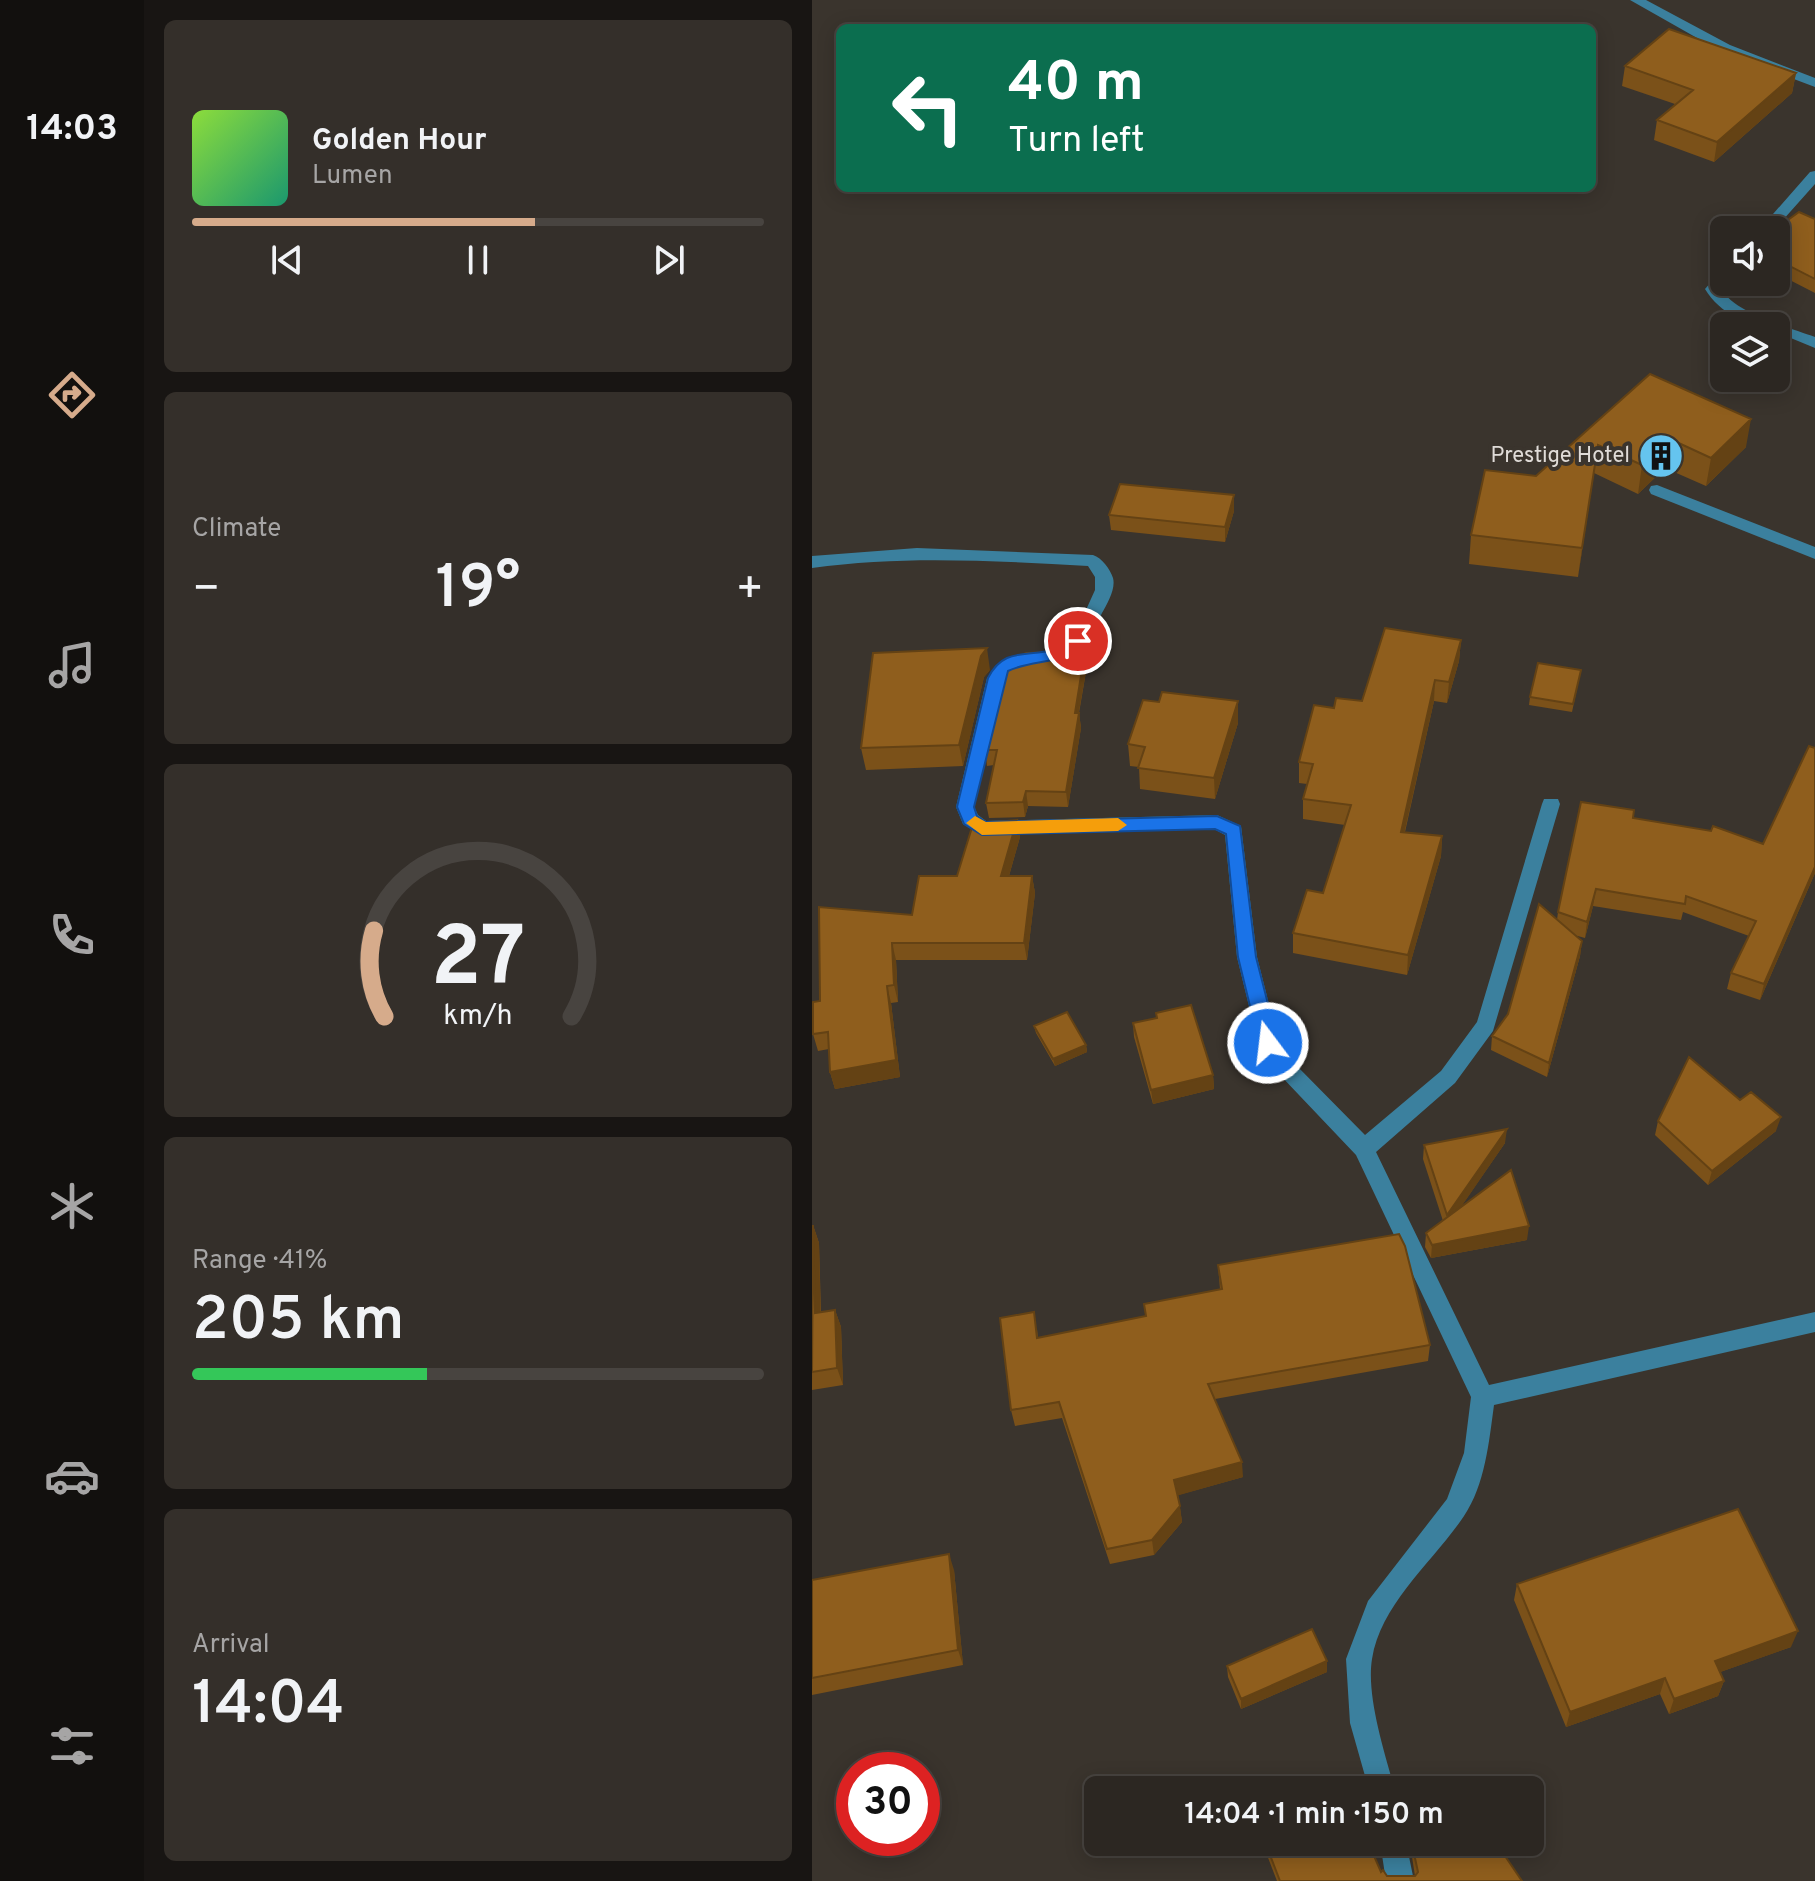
<!DOCTYPE html>
<meta charset="utf-8">
<style>
body{margin:0;font-family:Overpass,sans-serif;background:#342f2a;color:#f1f3f6;height:100vh;display:flex;flex-direction:column;font-size:30px;white-space:nowrap}
*{box-sizing:border-box;margin:0}
p{font-size:26px;color:#a6a5a5}
.icon{flex:none;width:44px;height:44px;fill:none;stroke:currentColor;stroke-width:2;stroke-linecap:round;stroke-linejoin:round}
.map{position:relative;flex:1;overflow:hidden}
.side{display:flex;flex-direction:column;gap:20px;padding:20px;background:#181513;width:668px}
.side>*{flex:none}
.top-card{position:absolute;left:24px;top:24px;width:760px;height:168px;border-radius:12px;box-shadow:0 4px 20px #0003,0 0 0 2px #484440;background:#0b6e4f;color:#fff;overflow:hidden}
.controls{position:absolute;left:898px;top:216px;display:grid;gap:16px}
.controls a{display:grid;place-items:center;width:80px;height:80px;border-radius:12px;background:#2c2722;box-shadow:0 4px 20px #0003,0 0 0 2px #484440;font-size:40px}
.speed{position:absolute;left:24px;top:1752px;display:flex;gap:16px;font-size:40px;font-weight:700;text-align:center}
.speed>*{display:grid;place-content:center;width:104px;height:104px;border-radius:50%;background:#2c2722;box-shadow:0 4px 20px #0003,0 0 0 2px #484440;line-height:1}
.speed .limit{border:12px solid #d22;background:#fff;color:#111}
.pin{position:absolute;display:grid;place-items:center;width:68px;height:68px;color:#fff;margin:-34px;border:4px solid #fff;border-radius:50%;box-shadow:0 2px 8px #0007}
.me{position:absolute;width:88px;margin:-44px;rotate:345deg;stroke-linejoin:round;filter:drop-shadow(0 0 6px #0008)}
.turn{display:flex;align-items:center;gap:28px;height:168px;padding:0 40px;font-size:36px}
.turn .icon{width:104px;height:104px;stroke-width:2.5}
.turn b{display:block;font-size:56px;line-height:68px}
.big{font-size:60px;font-weight:600;line-height:1.1}
.side .card{flex:1;display:flex;flex-direction:column;justify-content:center;gap:12px;min-width:0;padding:0 28px;border-radius:12px;background:#342f2a}
.side .dial{align-items:center;gap:0}
.dial svg{height:208px;overflow:visible;fill:none;stroke:#484440;stroke-width:7;stroke-linecap:round;text-anchor:middle}
.dial text{fill:#f1f3f6;stroke:none}
.song{display:flex;align-items:center;gap:24px}
.cover{width:96px;height:96px;border-radius:12px;background:linear-gradient(135deg,hsl(90 70% 55%),hsl(160 70% 35%))}
.played{height:8px;border-radius:4px;background:linear-gradient(90deg,#d6ab8b 60%,#484440 60%)}
.keys{display:flex;justify-content:space-around;direction:ltr}
.heat{display:flex;justify-content:space-between;align-items:center;font-size:44px;direction:ltr}
.charge{height:12px;border-radius:6px;background:linear-gradient(90deg,#34c759 41%,#484440 0)}
.trip{position:absolute;left:272px;top:1776px;width:460px;height:80px;border-radius:12px;background:#2c2722;box-shadow:0 4px 20px #0003,0 0 0 2px #484440;font-weight:600;line-height:80px;text-align:center}
main{display:flex;flex:1;min-height:0}
.tabs{display:flex;flex-direction:column;width:144px;justify-content:space-around;align-items:center;background:#12100e;color:#a6a5a5}
.tabs .icon{width:56px;height:56px}
.tabs .selected{color:#d6ab8b}
.tabs b{font-size:36px;color:#f1f3f6}
.map>svg:first-child{display:block}
.lines{fill:none;stroke-linecap:round;stroke-linejoin:round}
.minor{fill:#3b809e;fill-rule:evenodd}
.wall{fill:#7b5119}
.shaded-wall{fill:#644214}
.building{fill:#8f5e1d;stroke:#644214;stroke-width:2}
.route{fill:#1a73e8;stroke:#114b97;stroke-width:2}
.slow{fill:#f59e0b}
.labels{text-anchor:middle;dominant-baseline:central;stroke-width:8;stroke-linejoin:round;paint-order:stroke}
.poi-label{font-size:22px;fill:#e0dcd8;stroke:#3a342d;text-anchor:end}
</style>
<main>
<nav class="tabs">
<b>14:03</b>
<svg class="icon selected" aria-label="directions" viewBox="0 0 24 24"><path d="M12 3l9 9-9 9-9-9zM9 14v-3h6M13 9l2 2-2 2"/></svg>
<svg class="icon" aria-label="music" viewBox="0 0 24 24"><path d="M9 18V5l10-2v13"/><circle cx="6" cy="18" r="3"/><circle cx="16" cy="16" r="3"/></svg>
<svg class="icon" aria-label="phone" viewBox="0 0 24 24"><path d="M5 4h4l2 5-3 2q2 4 5 5l2-3 5 2v4C11 20 4 13 5 4z"/></svg>
<svg class="icon" aria-label="climate" viewBox="0 0 24 24"><path d="M12 3v18M4 7l16 10M4 17L20 7"/></svg>
<svg class="icon" aria-label="car" viewBox="0 0 24 24"><path d="M5 17H2v-5l4-1 3-4h7l3 4 3 1v5h-3M9 17h6M6 11h13"/><circle cx="7" cy="17" r="2"/><circle cx="17" cy="17" r="2"/></svg>
<svg class="icon" aria-label="filters" viewBox="0 0 24 24"><path d="M4 7h16M4 17h16"/><circle cx="9" cy="7" r="2"/><circle cx="15" cy="17" r="2"/></svg>
</nav>
<section class="side">
<div class="card">
<div class="song"><i class="cover"></i><div><b>Golden Hour</b><p>Lumen</p></div></div>
<div class="played"></div>
<div class="keys"><svg class="icon" aria-label="previous" viewBox="0 0 24 24"><path d="M18 5L8 12l10 7zM5 5v14"/></svg><svg class="icon" aria-label="pause" viewBox="0 0 24 24"><path d="M8 5v14M16 5v14"/></svg><svg class="icon" aria-label="next" viewBox="0 0 24 24"><path d="M6 5l10 7-10 7zM19 5v14"/></svg></div>
</div>
<div class="card"><p>Climate</p>
<div class="heat"><a>−</a><b class="big">19°</b><a>+</a></div>
</div>
<div class="card dial"><svg viewBox="0 0 100 80">
<path d="M14 69A42 42 0 1 1 86 69"/>
<path d="M14 69A42 42 0 0 1 10 36" stroke="#d6ab8b"/>
<text x="50" y="56" font-size="32" font-weight="700">27</text>
<text x="50" y="72" font-size="11">km/h</text>
</svg></div>
<div class="card"><p>Range · 41%</p><b class="big">205 km</b><div class="charge"></div></div>
<div class="card"><p>Arrival</p><b class="big">14:04</b></div>
</section>
<div class="map">
<svg width="1003" height="1881" viewBox="0 0 1003 1881">
<rect width="100%" height="100%" fill="#3a342d"/>
<g class="lines">
<!-- minor -->
<path class="minor" d="M818,0H834L918,45L1003,78V87L908,51Z
M1003,171V184L962,230H947L998,172Z
M912,272V282H915L909,289C924,314 976,327 1003,337V348L964,332V326C936,326 908,314 893,289L907,273Z
M845,485L1003,547V559L839,494L837,490L839,486Z
M105,548L281,555C290,558 298,569 301,578C304,589 295,604 290,613C283,627 274,645 262,655C241,670 210,656 193,679L162,807L166,815L174,821L405,815L429,826L445,957L466,1040L482,1063L553,1135L629,1071L665,1022L730,804L732,799H746L748,804L681,1031L643,1083L564,1152L677,1385L1003,1312V1332L682,1405C677,1442 673,1485 652,1516C622,1561 569,1603 560,1659C554,1696 573,1754 583,1790H557L538,1723L534,1659L556,1601L635,1499L652,1453L659,1397L544,1155L468,1075L446,1043L425,957L413,835L402,829L170,835L151,824L144,807L175,678L191,660L243,649L251,645L269,621L283,590V577L276,566C183,561 92,555 0,568V556Z
M568,1842H594L602,1881H574Z"/>
</g>
<!-- wall -->
<path class="wall" d="M813,66L984,73L980,93L902,162L842,140L845,120L863,104L810,86Z
M1003,219V293L964,273V230Z
M838,374L934,447L894,486L853,468L826,494L782,473L766,577L657,564L659,535Z
M422,511L413,542L299,530L297,515Z
M649,640L647,661L635,703L622,701L593,832L630,836L629,856L595,975L481,953V933L511,893L533,825L491,819V799L495,784L487,783V762L522,708L550,701Z
M273,651L275,666L267,713L269,728L256,807L216,806L213,817L177,818L174,803L182,765L175,766L173,750Z
M178,670L172,677L151,766L54,770L49,748Z
M769,670L760,712L717,705L718,697Z
M426,701V723L403,799L328,789L327,767L318,766L316,744Z
M821,818L1003,873L948,1000L915,989L919,973L937,936L871,912L869,920L781,906L773,938L762,935L770,941L768,956L735,1077L679,1050L680,1036L696,1014L745,920L746,912Z
M205,820L208,837L197,876H220L223,893L215,960H84L86,1002L79,1003L88,1077L23,1089L18,1072L17,1049L6,1051L1,1034L8,1001Z
M344,1013L401,1075L402,1089L341,1104L322,1037L321,1023L344,1018Z
M222,1026L274,1045L275,1052L243,1066L224,1033Z
M846,1121L964,1131L896,1185L843,1135Z
M693,1143L648,1208L715,1240L619,1258L613,1247L614,1233L631,1221L611,1159L612,1145Z
M1,1225L7,1243L9,1312L23,1310L29,1327L31,1385L0,1390Z
M406,1265L618,1345L616,1361L403,1399L431,1477L366,1495L370,1522L342,1555L298,1564L250,1418L203,1426L199,1410L225,1329L226,1338L334,1317L408,1289Z
M142,1570L151,1665L0,1695V1580Z
M705,1584L979,1647L908,1672L912,1681L906,1696L857,1714L848,1694L754,1727L702,1600Z
M515,1661V1672L429,1709L416,1677L415,1666Z
M453,1842L569,1872L575,1876H603L600,1857L601,1849L693,1847L691,1854L710,1881H465L453,1850Z"/>
<!-- shaded-wall -->
<path class="shaded-wall" d="M984,73L980,93L902,162L905,142Z
M939,419L934,447L894,486L899,458Z
M858,439L853,468L826,494L830,465Z
M786,445L782,473L766,577L770,548Z
M422,495V511L413,542V527Z
M649,640L647,661L635,703L637,682Z
M175,648L178,670L172,677L151,766L147,745L169,656Z
M273,651L275,666L264,728L263,713Z
M623,680L622,701L588,852L589,832Z
M426,701V723L403,799L402,778Z
M267,713L269,728L256,807L254,792Z
M214,791L216,806L213,817L211,802Z
M205,820L208,837L192,893L189,876Z
M630,836L629,856L595,975L596,955Z
M1003,867V873L948,1000L952,984Z
M220,876L223,893L215,960L212,943Z
M784,889L781,906L773,938L775,922Z
M770,941L768,956L735,1077L737,1063Z
M80,943L84,960L86,1002L82,985Z
M75,986L79,1003L88,1077L23,1089L18,1072Z
M274,1045L275,1052L243,1066L241,1059Z
M401,1075L402,1089L341,1104L339,1090Z
M969,1117L964,1131L896,1185L900,1171Z
M695,1129L693,1143L634,1229L635,1215Z
M1,1225L7,1243L9,1330L3,1313Z
M717,1226L715,1240L619,1258L620,1245Z
M23,1310L29,1327L31,1385L25,1368Z
M430,1462L431,1477L364,1496L362,1480Z
M368,1506L370,1522L342,1555L340,1540Z
M137,1554L142,1570L151,1665L146,1650Z
M986,1631L979,1647L897,1676L903,1661Z
M515,1661V1672L429,1709V1699Z
M853,1678L848,1694L754,1727L758,1712Z
M912,1681L906,1696L857,1714L862,1699Z"/>
<!-- building -->
<path class="building" d="M857,29L984,73L905,142L845,120L881,90L813,66Z
M987,212L1003,219V279L964,259V230H962Z
M838,374L939,419L899,458L858,439L830,465L786,445L770,548L659,535L673,470L724,476Z
M308,484L422,495L413,527L297,515Z
M573,628L649,640L637,682L623,680L589,832L630,836L596,955L481,933L495,890L511,893L539,805L491,799L501,764L487,762L502,705L522,708L524,698L550,701Z
M175,648L169,656L147,745L49,748L61,653Z
M273,651L263,713H267L254,792L214,791L211,802L174,803L185,750H173L193,665L214,653Z
M726,663L769,670L761,704L718,697Z
M350,692L426,701L402,778L326,768L333,747L316,744L331,700L347,702Z
M997,746L1003,748V867L952,984L919,973L944,921L874,896L873,904L784,889L775,922L746,912L769,802L822,810L821,818L899,831L901,826L951,844Z
M205,820L189,876H220L212,943H80L82,985L75,986L84,1060L18,1072L16,1032L1,1034V1002L8,1001L7,907L100,915L107,876H145L161,824Z
M727,904L770,941L737,1063L680,1036L696,1014Z
M379,1005L401,1075L339,1090L321,1023L345,1018L344,1013Z
M255,1012L274,1045L241,1059L222,1026Z
M877,1057L928,1100L939,1092L969,1117L900,1171L846,1121Z
M695,1129L635,1215L612,1145Z
M699,1170L717,1226L620,1245L614,1233Z
M1,1225L3,1313L23,1310L25,1368L0,1372Z
M587,1234L593,1246L618,1345L396,1384L430,1462L362,1480L368,1506L340,1540L295,1549L247,1402L199,1410L188,1318L222,1312L225,1338L334,1316L332,1304L410,1289L406,1265Z
M926,1509L986,1631L903,1661L912,1681L862,1699L853,1678L758,1712L705,1584Z
M137,1554L146,1650L0,1678V1580Z
M500,1629L515,1661L429,1699L415,1666Z
M453,1842H556L569,1872L571,1870L575,1876H603L606,1872L601,1849L611,1842H690L693,1847L689,1850L710,1881H468Z"/>
<!-- route -->
<path class="route" d="M266,635L274,641C255,666 223,658 196,671L162,807L165,816L174,822L405,816L428,826L444,957L466,1043L463,1048H450L447,1043L426,957L414,834L403,829L170,835L152,824L145,807L176,678C192,646 216,658 244,649C252,646 258,638 266,635Z"/>
<!-- slow -->
<path class="slow" d="M163,816L174,822L306,818L315,825L306,831L170,835L154,823Z"/>
<!-- icons -->
<defs>
<g id="building-disc" transform="scale(2.3)"><circle r="9.5" fill="#65c4ef" stroke="#3a342d"/><path d="M-4-6H4V6H1V3H-1V6H-4ZM-2.5-4.3h1.7v1.8h-1.7ZM.8-4.3h1.7v1.8H.8ZM-2.5-1h1.7V.8h-1.7ZM.8-1h1.7V.8H.8Z" fill="#111"/></g>
</defs>
<g fill-rule="evenodd">
<use href="#building-disc" x="849" y="456"/>
</g>
<g class="labels">
<!-- poi labels -->
<g class="poi-label">
<text x="818" y="456">Prestige Hotel</text>
</g>
</g>
</svg>
<div class="controls">
<a><svg class="icon" aria-label="sound" viewBox="0 0 24 24"><path d="M4 9h4l5-4v14l-5-4H4zM17 9q2 3 0 6"/></svg></a>
<a><svg class="icon" aria-label="layers" viewBox="0 0 24 24"><path d="M12 4l9 5-9 5-9-5zM3 14l9 5 9-5"/></svg></a>
</div>
<div class="speed"><div class="limit">30</div></div>
<div class="pin" style="left:266px;top:641px;background:#d93025"><svg class="icon" aria-label="arrive" viewBox="0 0 24 24"><path d="M6 21V4h12l-3 4 3 4H6"/></svg></div>
<svg class="me" style="left:456px;top:1043px" viewBox="-20 -20 40 40"><circle r="17" fill="#1a73e8" stroke="#fff" stroke-width="3"/><path d="M0-11L8 9 0 5-8 9z" fill="#fff"/></svg>
<div class="trip">14:04 · 1 min · 150 m</div>
<div class="top-card">
<div class="turn"><svg class="icon" aria-label="left" viewBox="0 0 24 24"><path d="M17 20v-9H6M10 6l-5 5 5 5"/></svg><div><b>40 m</b>Turn left</div></div>
</div>
</div>
</main>
